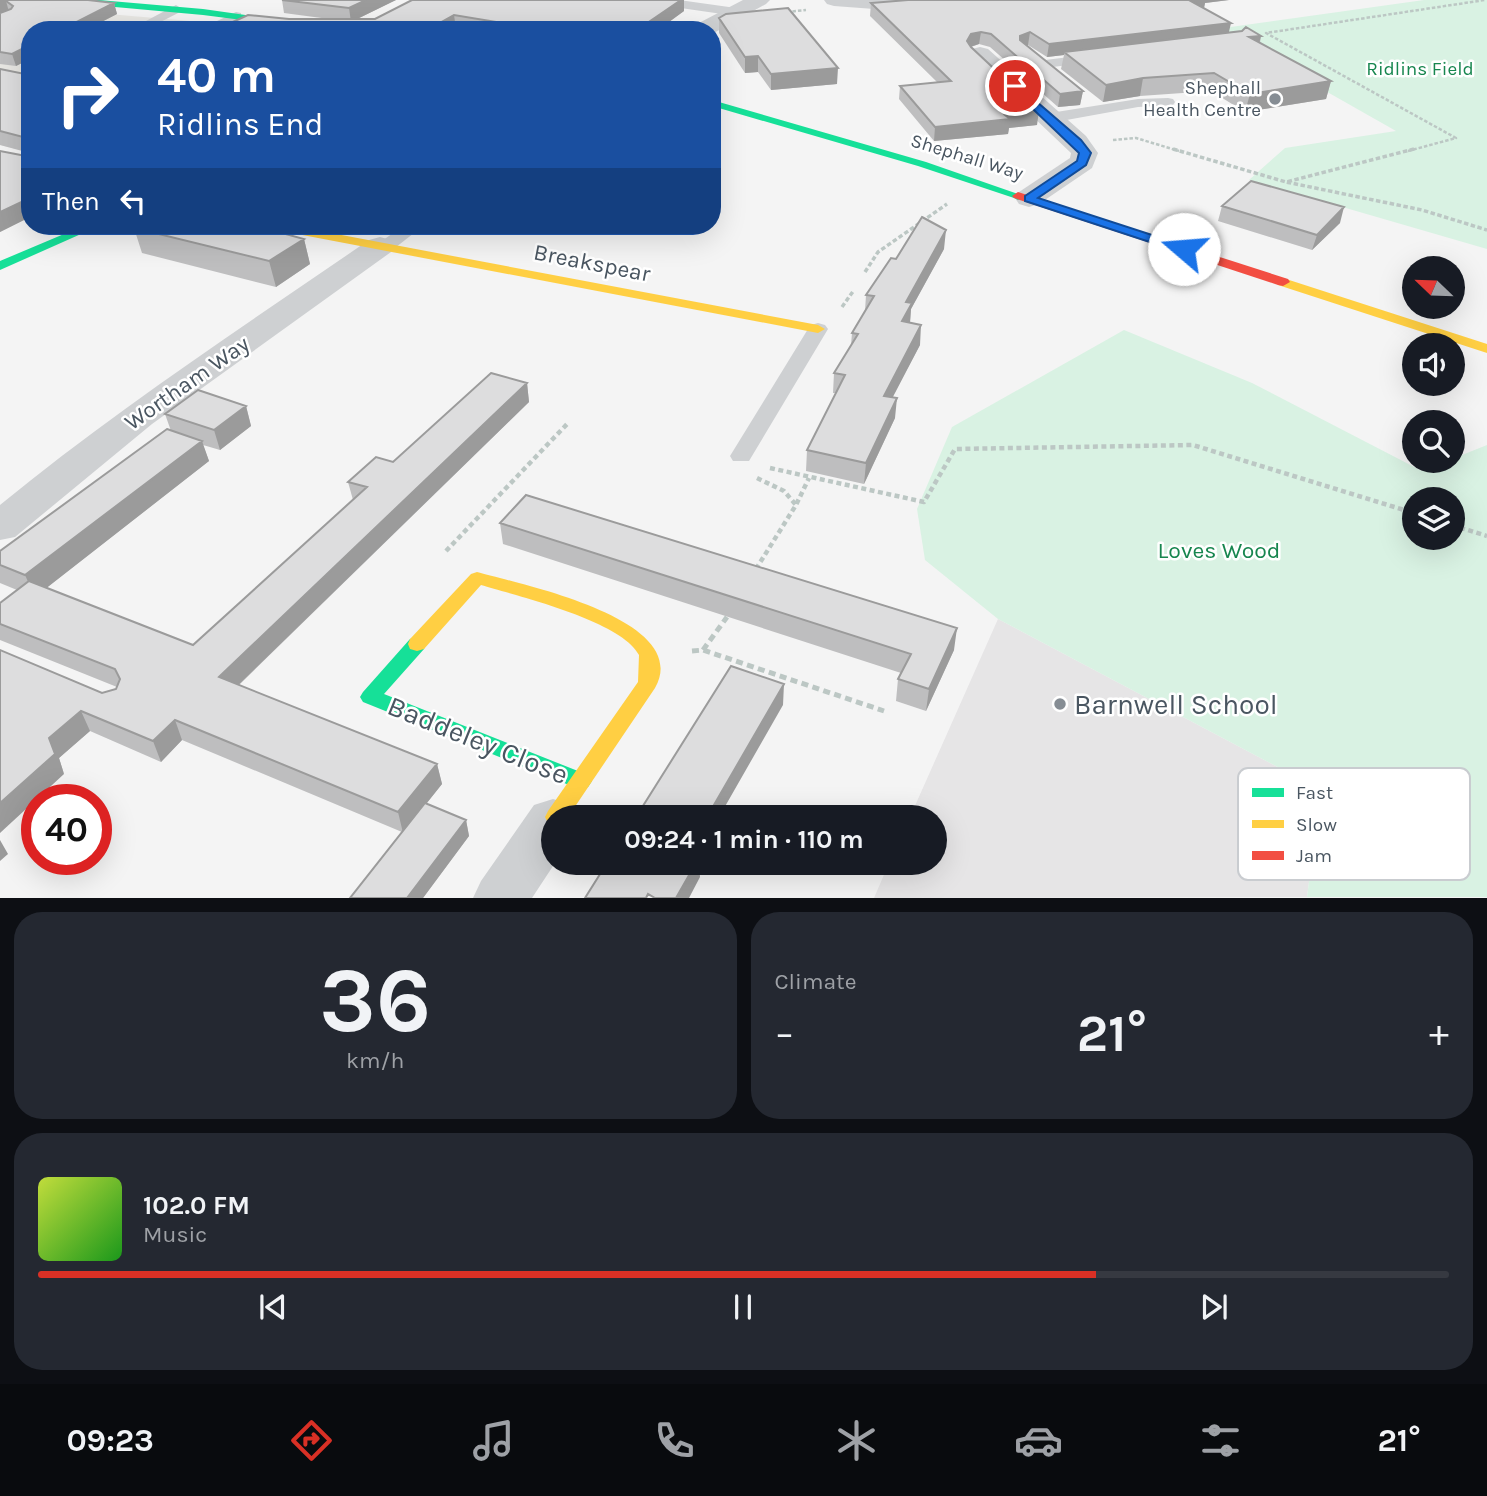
<!DOCTYPE html>
<meta charset="utf-8">
<style>
body{margin:0;font-family:Karla,sans-serif;background:#242831;color:#f1f3f6;height:100vh;display:flex;flex-direction:column;font-size:26px;white-space:nowrap}
*{box-sizing:border-box;margin:0}
p{font-size:23px;color:#9ea1a6}
.icon{flex:none;width:38px;height:38px;fill:none;stroke:currentColor;stroke-width:2;stroke-linecap:round;stroke-linejoin:round}
.map{position:relative;height:898px;overflow:hidden}
.panel{display:flex;flex-direction:column;gap:14px;padding:14px;background:#0d0f14;flex:1}
.panel>*{flex:none}
.hud{position:absolute;left:21px;top:21px;width:700px;height:214px;border-radius:28px;box-shadow:0 7px 28px #0002;background:#1a4fa0;color:#fff;overflow:hidden}
.needle{width:46px;rotate:293deg}
.buttons{position:absolute;left:1402px;top:256px;display:grid;gap:14px}
.buttons a{display:grid;place-items:center;width:63px;height:63px;border-radius:50%;background:#171b24;box-shadow:0 7px 28px #0002;font-size:35px}
.speed{position:absolute;left:21px;top:784px;display:flex;gap:14px;font-size:35px;font-weight:700;text-align:center}
.speed>*{display:grid;place-content:center;width:91px;height:91px;border-radius:50%;background:#171b24;box-shadow:0 7px 28px #0002;line-height:1}
.speed .limit{border:10px solid #d22;background:#fff;color:#111}
.pin{position:absolute;display:grid;place-items:center;width:60px;height:60px;color:#fff;margin:-30px;border:4px solid #fff;border-radius:50%;box-shadow:0 2px 7px #0007}
.me{position:absolute;width:77px;margin:-38px;rotate:288deg;stroke-linejoin:round;filter:drop-shadow(0 0 5px #0008)}
.turn{display:flex;align-items:center;gap:24px;height:147px;padding:0 21px;font-size:32px}
.turn .icon{width:91px;height:91px;stroke-width:2.5}
.turn b{display:block;font-size:49px;line-height:60px}
.then{display:flex;align-items:center;height:66px;padding:0 21px;background:#0003;gap:14px;font-size:26px}
.big{font-size:52px;font-weight:700;line-height:1.1}
.panel .widget{flex:1;display:flex;flex-direction:column;justify-content:center;gap:10px;min-width:0;padding:0 24px;border-radius:28px;background:#242831}
.panel .dial{align-items:center;gap:0}
.dial b{font-size:91px;line-height:1}
.song{display:flex;align-items:center;gap:21px}
.cover{width:84px;height:84px;border-radius:10px;background:linear-gradient(135deg,hsl(70 70% 55%),hsl(120 70% 35%))}
.played{height:7px;border-radius:4px;background:linear-gradient(90deg,#d93025 75%,#363941 75%)}
.keys{display:flex;justify-content:space-around;direction:ltr}
.heat{display:flex;justify-content:space-between;align-items:center;font-size:38px;direction:ltr}
.panel .tiles{flex:1;display:grid;gap:14px;grid-template-columns:1fr 1fr}
.widget:last-child{grid-column:span 2}
.trip{position:absolute;left:541px;top:805px;width:406px;height:70px;border-radius:35px;background:#171b24;box-shadow:0 7px 28px #0002;font-weight:700;line-height:70px;text-align:center}
.menu{display:flex;height:112px;justify-content:space-around;align-items:center;background:#090b0e;color:#9ea1a6}
.menu .icon{width:49px;height:49px}
.menu .current{color:#d93025}
.menu b{font-size:32px;color:#f1f3f6}
.map>svg:first-child{display:block}
.commercial{fill:#e8e7e3}
.education{fill:#e6e5e6}
.green{fill:#d9f2e3;fill-rule:evenodd}
.lines{fill:none;stroke-linecap:round;stroke-linejoin:round}
.path-far3{stroke:#bcc7c4;stroke-width:2.5;stroke-dasharray:3.5 2;stroke-linecap:butt}
.path-far2{stroke:#bcc7c4;stroke-width:3.5;stroke-dasharray:4.5 2.5;stroke-linecap:butt}
.path-far1{stroke:#bcc7c4;stroke-width:4.5;stroke-dasharray:5 3.5;stroke-linecap:butt}
.path{stroke:#bcc7c4;stroke-width:5;stroke-dasharray:7 4.5;stroke-linecap:butt}
.lane{fill:#ced0d2;fill-rule:evenodd}
.street{fill:#ced0d2;fill-rule:evenodd}
.fast{fill:#16e098;fill-rule:evenodd}
.slow{fill:#ffcf43;fill-rule:evenodd}
.jam{fill:#f24e42;fill-rule:evenodd}
.wall{fill:#bebebf}
.shaded-wall{fill:#9b9b9b}
.building{fill:#ddddde;stroke:#9b9b9b;stroke-width:2}
.route{fill:#1a73e8;stroke:#114b97;stroke-width:2}
.poi-dot{fill:#868d94;stroke:#fff;stroke-width:2.5}
.labels{text-anchor:middle;dominant-baseline:central;stroke-width:5;stroke-linejoin:round;paint-order:stroke}
.far-park-label{font-size:19px;fill:#17864f;stroke:#fff}
.far-poi-label{font-size:19px;fill:#4a5661;stroke:#fff;text-anchor:end}
.far-street-label{font-size:19px;fill:#4a5661;stroke:#fff}
.street-label{font-size:23px;fill:#4a5661;stroke:#fff}
.park-label{font-size:23px;fill:#17864f;stroke:#fff}
.near-poi-label{font-size:28px;fill:#4a5661;stroke:#fff;text-anchor:start}
.near-street-label{font-size:28px;fill:#4a5661;stroke:#fff}
.key{fill:#fff;stroke:#c9ccd0;stroke-width:2}
.key-label{font-size:19px;fill:#4a5661}
</style>
<div class="map">
<svg width="1487" height="898" viewBox="0 0 1487 898">
<rect width="100%" height="100%" fill="#f4f4f4"/>
<!-- commercial -->
<path class="commercial" d="M15,6L190,21L239,30H30V152L0,145V13Z"/>
<!-- education -->
<path class="education" d="M998,619L1321,790L1307,897L874,898L889,863H934V817H910Z"/>
<!-- green -->
<path class="green" d="M1424,0H1487V249L1249,180L1285,148L1396,131L1216,29Z
M1124,330L1252,383L1422,471L1487,445V897H1307L1321,790L998,619L925,560L917,509L952,427ZM1414,499H1452V537H1414Z"/>
<g class="lines">
<!-- path-far3 -->
<path class="path-far3" d="M787,12L806,10
M1113,140L1136,138L1179,151
M1408,151L1456,138L1266,33L1485,0"/>
<!-- path-far2 -->
<path class="path-far2" d="M1173,149L1286,182
M1414,149L1286,182L1422,210L1487,230
M865,272L878,252L947,204
M842,307L854,290"/>
<!-- path-far1 -->
<path class="path-far1" d="M770,468L924,502L955,449L1193,445L1414,513
M757,478L784,491L796,505
M1452,525L1487,536
M446,551L569,422
M756,569L796,505L809,478"/>
<!-- path -->
<path class="path" d="M703,650L727,617
M692,651L703,650L884,711"/>
<!-- lane -->
<path class="lane" d="M647,0H679L736,8L742,12L736,16L653,4Z
M176,5L182,9L180,12L145,30H129Z
M236,12L241,13V19L215,30H198Z
M1094,54L1101,58L1099,61L1045,68L1038,64L1045,60Z
M1168,98L1173,99L1175,102L1173,105L1138,107L1050,123L1042,118L1050,113L1138,99Z
M403,226H423L391,251H379L376,247L379,243Z
M818,323L825,325L828,329L752,456L749,461H733L730,456L808,329L811,325Z"/>
<!-- street -->
<path class="street" d="M743,0H770L766,4L712,34V30H692L695,25Z
M824,0H960L956,4L949,6L901,11L834,6L827,4Z
M980,47L988,49L1086,136L1098,153L1092,168L1039,204L1029,207L1019,204L1015,198L1019,192L1070,158L1071,153L972,59L968,54L972,49Z
M380,237L391,240L395,246L391,252L152,424L15,537L0,540V505C117,409 244,326 369,240Z
M553,799L572,805L578,817H553L555,863L532,898H473L481,881L534,805Z"/>
<!-- fast -->
<path class="fast" d="M67,0H99L203,9L350,30H323L203,15L71,3Z
M712,100L926,162L1024,196L1018,200L1014,198L918,166L712,106Z
M83,226H99L0,270V261Z
M417,637L424,639L426,644L424,649L384,694L588,775L592,781L588,787L581,789L574,787L363,702L360,697L363,692L410,639Z"/>
<!-- slow -->
<path class="slow" d="M270,226H294L818,325L825,329L818,333L276,230Z
M1283,278L1487,344V353L1278,285L1276,282Z
M477,572C519,584 694,619 655,688L568,817H553V825L548,823L545,817L548,811L638,682L639,655C622,621 517,596 481,585L424,649L417,651L410,649L408,644L410,639L471,574Z"/>
<!-- jam -->
<path class="jam" d="M1018,192L1288,279L1290,282L1283,286L1278,285L1014,198L1012,196Z"/>
</g>
<!-- wall -->
<path class="wall" d="M0,0L114,3L117,14L16,66L0,64Z
M282,0H396L357,19H375L412,0L684,11L658,30H461L289,19H329L284,13Z
M908,0H1229L1205,3L1204,8L1229,33L1261,36L1260,43L1331,81L1326,99L1245,112L1211,91L1140,96L1103,102L1061,69L1064,55L1047,57L1028,45L1027,46L1083,91L1080,105L1058,107L990,47L979,44L971,47L1037,125L1009,128L1008,134L934,141L899,99L900,86L937,82L870,16L871,3Z
M719,18L837,84L771,90L758,72L745,73L719,33Z
M0,69L30,75V217L0,232V151L26,156V152L0,145Z
M1222,206L1340,223L1312,250L1218,221Z
M134,228L287,234L304,239L310,264L276,287L142,253Z
M944,249L911,309L910,323L920,345L892,397L895,418L864,484L806,471L807,450L836,393H833L834,373L851,345L852,333L865,311L866,295L896,259Z
M527,383L529,402L239,685L437,764L442,784L426,804L466,820L469,836L423,898H350L402,832L182,740L161,762L90,731L59,758L64,774L0,650L102,693L116,689L117,687L0,640V603L17,590L0,583V551L171,431L165,414L246,406L251,426L220,450L203,445L209,461L46,588L193,645L353,500L348,482L393,462Z
M500,523L954,650L926,711L896,701L898,679L901,673L503,544Z"/>
<!-- shaded-wall -->
<path class="shaded-wall" d="M366,0H396L351,22L349,8Z
M681,0H684V11L658,30H637Z
M1185,0H1229L1205,3L1204,8Z
M6,1L9,12L0,14V2Z
M114,3L117,14L86,30H61Z
M454,15L456,29L454,30H427Z
M1231,23L1228,36L1064,52V55L1047,57L1049,44Z
M981,32L979,44L970,47L967,41L971,34Z
M1030,32L1028,45L1019,49L1020,36Z
M1261,36L1257,52L1249,37Z
M30,45V59L16,66L12,54Z
M758,56V72L745,73V57Z
M838,68L837,84L771,90V74Z
M1143,78L1140,96L1103,102L1106,85Z
M1331,81L1326,99L1245,112L1250,94Z
M1083,91L1080,105L1058,107L1060,94Z
M1039,111L1037,125L1009,128L1008,134L934,141L935,127L1005,115Z
M30,198V217L0,232V212Z
M1344,207L1340,223L1312,250L1317,235Z
M285,228L290,248L304,239L310,264L276,287L269,261L278,232Z
M946,230L944,249L911,309L910,322L901,341L902,321L906,302Z
M921,325L920,345L883,416L884,396Z
M527,383L529,402L226,697L219,677Z
M897,398L895,418L864,484L866,463Z
M246,406L251,426L220,450L214,430Z
M202,441L209,461L35,597L25,575Z
M957,628L954,650L926,711L929,689Z
M784,684L783,705L719,817H707Z
M81,711L90,731L59,758L64,774L0,833V803L49,738Z
M175,720L182,740L161,762L153,741Z
M437,764L442,784L403,833L398,812Z
M466,820L469,836L423,898H407Z
M0,840L8,854L0,861Z
M696,863H699L700,877L689,898H676Z"/>
<!-- building -->
<path class="building" d="M0,0H88L114,3L61,30H30V45L12,54L0,52V13L11,9L13,6L6,1L0,2Z
M282,0H366L349,8Z
M412,0H681L637,30H544L454,15L427,30H215L248,15L289,19H375Z
M908,0H1189L1231,23L1049,44L1030,32L1020,36V40L1083,91L1060,94L991,34L981,32L971,34L967,41L971,47L1039,111L1005,115L1010,119L935,127L900,86L951,81L871,3Z
M788,8L838,68L771,74L758,56L745,57L719,18L726,14Z
M1246,27L1261,36L1249,37L1331,81L1250,94L1214,73L1143,78L1106,85L1064,52L1242,31Z
M0,69L30,75V198L0,212V151L26,156L27,138L0,131Z
M1251,181L1344,207L1317,235L1222,206Z
M922,217L946,230L906,302L912,303L902,321L921,325L884,396L897,398L866,463L807,450L845,375L834,373L858,334L852,333L874,296L866,295L891,258L896,259Z
M138,226H277L285,228L278,232L304,239L269,261L134,228Z
M491,373L527,383L219,677L437,764L398,812L175,720L153,741L81,711L49,738L55,754L0,803V650L102,693L116,689L120,679L115,669L0,624V603L29,581L193,645L367,487L348,482L376,457L393,462Z
M198,390L246,406L214,430L165,414Z
M167,429L202,441L25,575L0,565V551Z
M526,495L957,628L929,689L898,679L911,654L500,523Z
M731,666L784,684L707,817H636Z
M425,803L466,820L407,898H350Z
M607,863H696L676,898H655L648,894L646,898H585Z"/>
<!-- route -->
<path class="route" d="M1015,83L1081,140L1091,153L1086,165L1038,198L1189,247V252H1180L1025,201V196L1077,161L1079,153L1011,88V84Z"/>
<!-- markers -->
<g class="poi-dot">
<circle cx="1275" cy="99" r="7"/>
<circle cx="1060" cy="704" r="7"/>
</g>
<g class="labels">
<!-- far-park labels -->
<g class="far-park-label">
<text x="1420" y="69">Ridlins Field</text>
</g>
<!-- far-poi labels -->
<g class="far-poi-label">
<text x="1261" y="88">Shephall<tspan x="1261" dy="22">Health Centre</tspan></text>
</g>
<!-- far-street labels -->
<g class="far-street-label">
<text transform="translate(967 157) rotate(17)">Shephall Way</text>
</g>
<!-- street labels -->
<g class="street-label">
<text transform="translate(592 263) rotate(11)">Breakspear</text>
<text transform="translate(187 383) rotate(-35)">Wortham Way</text>
</g>
<!-- park labels -->
<g class="park-label">
<text x="1219" y="550">Loves Wood</text>
</g>
<!-- near-poi labels -->
<g class="near-poi-label">
<text x="1074" y="704">Barnwell School</text>
</g>
<!-- near-street labels -->
<g class="near-street-label">
<text transform="translate(478 740) rotate(22)">Baddeley Close</text>
</g>
</g>
<!-- legend -->
<rect x="1238" y="768" width="232" height="112" rx="10" class="key"/>
<rect x="1252" y="788" width="32" height="9" fill="#16e098"/>
<rect x="1252" y="820" width="32" height="8" fill="#ffcf43"/>
<rect x="1252" y="851" width="32" height="9" fill="#f24e42"/>
<g class="key-label">
<text x="1296" y="799">Fast</text>
<text x="1296" y="831">Slow</text>
<text x="1296" y="862">Jam</text>
</g>
</svg>
<div class="buttons">
<a><svg class="needle" viewBox="-14 -14 28 28"><path d="M0-13l5 13h-10z" fill="#e53935"/><path d="M0 13l5-13h-10z" fill="#9ea1a6"/></svg></a>
<a><svg class="icon" aria-label="sound" viewBox="0 0 24 24"><path d="M4 9h4l5-4v14l-5-4H4zM17 9q2 3 0 6"/></svg></a>
<a><svg class="icon" aria-label="search" viewBox="0 0 24 24"><circle cx="10" cy="10" r="6"/><path d="M15 15l6 6"/></svg></a>
<a><svg class="icon" aria-label="layers" viewBox="0 0 24 24"><path d="M12 4l9 5-9 5-9-5zM3 14l9 5 9-5"/></svg></a>
</div>
<div class="speed"><div class="limit">40</div></div>
<div class="pin" style="left:1015px;top:86px;background:#d93025"><svg class="icon" aria-label="arrive" viewBox="0 0 24 24"><path d="M6 21V4h12l-3 4 3 4H6"/></svg></div>
<svg class="me" style="left:1184px;top:249px" viewBox="-20 -20 40 40"><circle r="19" fill="#fff"/><path d="M0-13L10 11 0 6-10 11z" fill="#1a73e8"/></svg>
<div class="trip">09:24 · 1 min · 110 m</div>
<div class="hud">
<div class="turn"><svg class="icon" aria-label="right" viewBox="0 0 24 24"><path d="M7 20v-9h11M14 6l5 5-5 5"/></svg><div><b>40 m</b>Ridlins End</div></div>
<div class="then">Then<svg class="icon" aria-label="left" viewBox="0 0 24 24"><path d="M17 20v-9H6M10 6l-5 5 5 5"/></svg></div>
</div>
</div>
<section class="panel">
<div class="tiles">
<div class="widget dial"><b>36</b><p>km/h</p></div>
<div class="widget"><p>Climate</p>
<div class="heat"><a>−</a><b class="big">21°</b><a>+</a></div>
</div>
<div class="widget">
<div class="song"><i class="cover"></i><div><b>102.0 FM</b><p>Music</p></div></div>
<div class="played"></div>
<div class="keys"><svg class="icon" aria-label="previous" viewBox="0 0 24 24"><path d="M18 5L8 12l10 7zM5 5v14"/></svg><svg class="icon" aria-label="pause" viewBox="0 0 24 24"><path d="M8 5v14M16 5v14"/></svg><svg class="icon" aria-label="next" viewBox="0 0 24 24"><path d="M6 5l10 7-10 7zM19 5v14"/></svg></div>
</div>
</div>
</section>
<nav class="menu">
<b>09:23</b>
<svg class="icon current" aria-label="directions" viewBox="0 0 24 24"><path d="M12 3l9 9-9 9-9-9zM9 14v-3h6M13 9l2 2-2 2"/></svg>
<svg class="icon" aria-label="music" viewBox="0 0 24 24"><path d="M9 18V5l10-2v13"/><circle cx="6" cy="18" r="3"/><circle cx="16" cy="16" r="3"/></svg>
<svg class="icon" aria-label="phone" viewBox="0 0 24 24"><path d="M5 4h4l2 5-3 2q2 4 5 5l2-3 5 2v4C11 20 4 13 5 4z"/></svg>
<svg class="icon" aria-label="climate" viewBox="0 0 24 24"><path d="M12 3v18M4 7l16 10M4 17L20 7"/></svg>
<svg class="icon" aria-label="car" viewBox="0 0 24 24"><path d="M5 17H2v-5l4-1 3-4h7l3 4 3 1v5h-3M9 17h6M6 11h13"/><circle cx="7" cy="17" r="2"/><circle cx="17" cy="17" r="2"/></svg>
<svg class="icon" aria-label="filters" viewBox="0 0 24 24"><path d="M4 7h16M4 17h16"/><circle cx="9" cy="7" r="2"/><circle cx="15" cy="17" r="2"/></svg>
<b>21°</b>
</nav>
